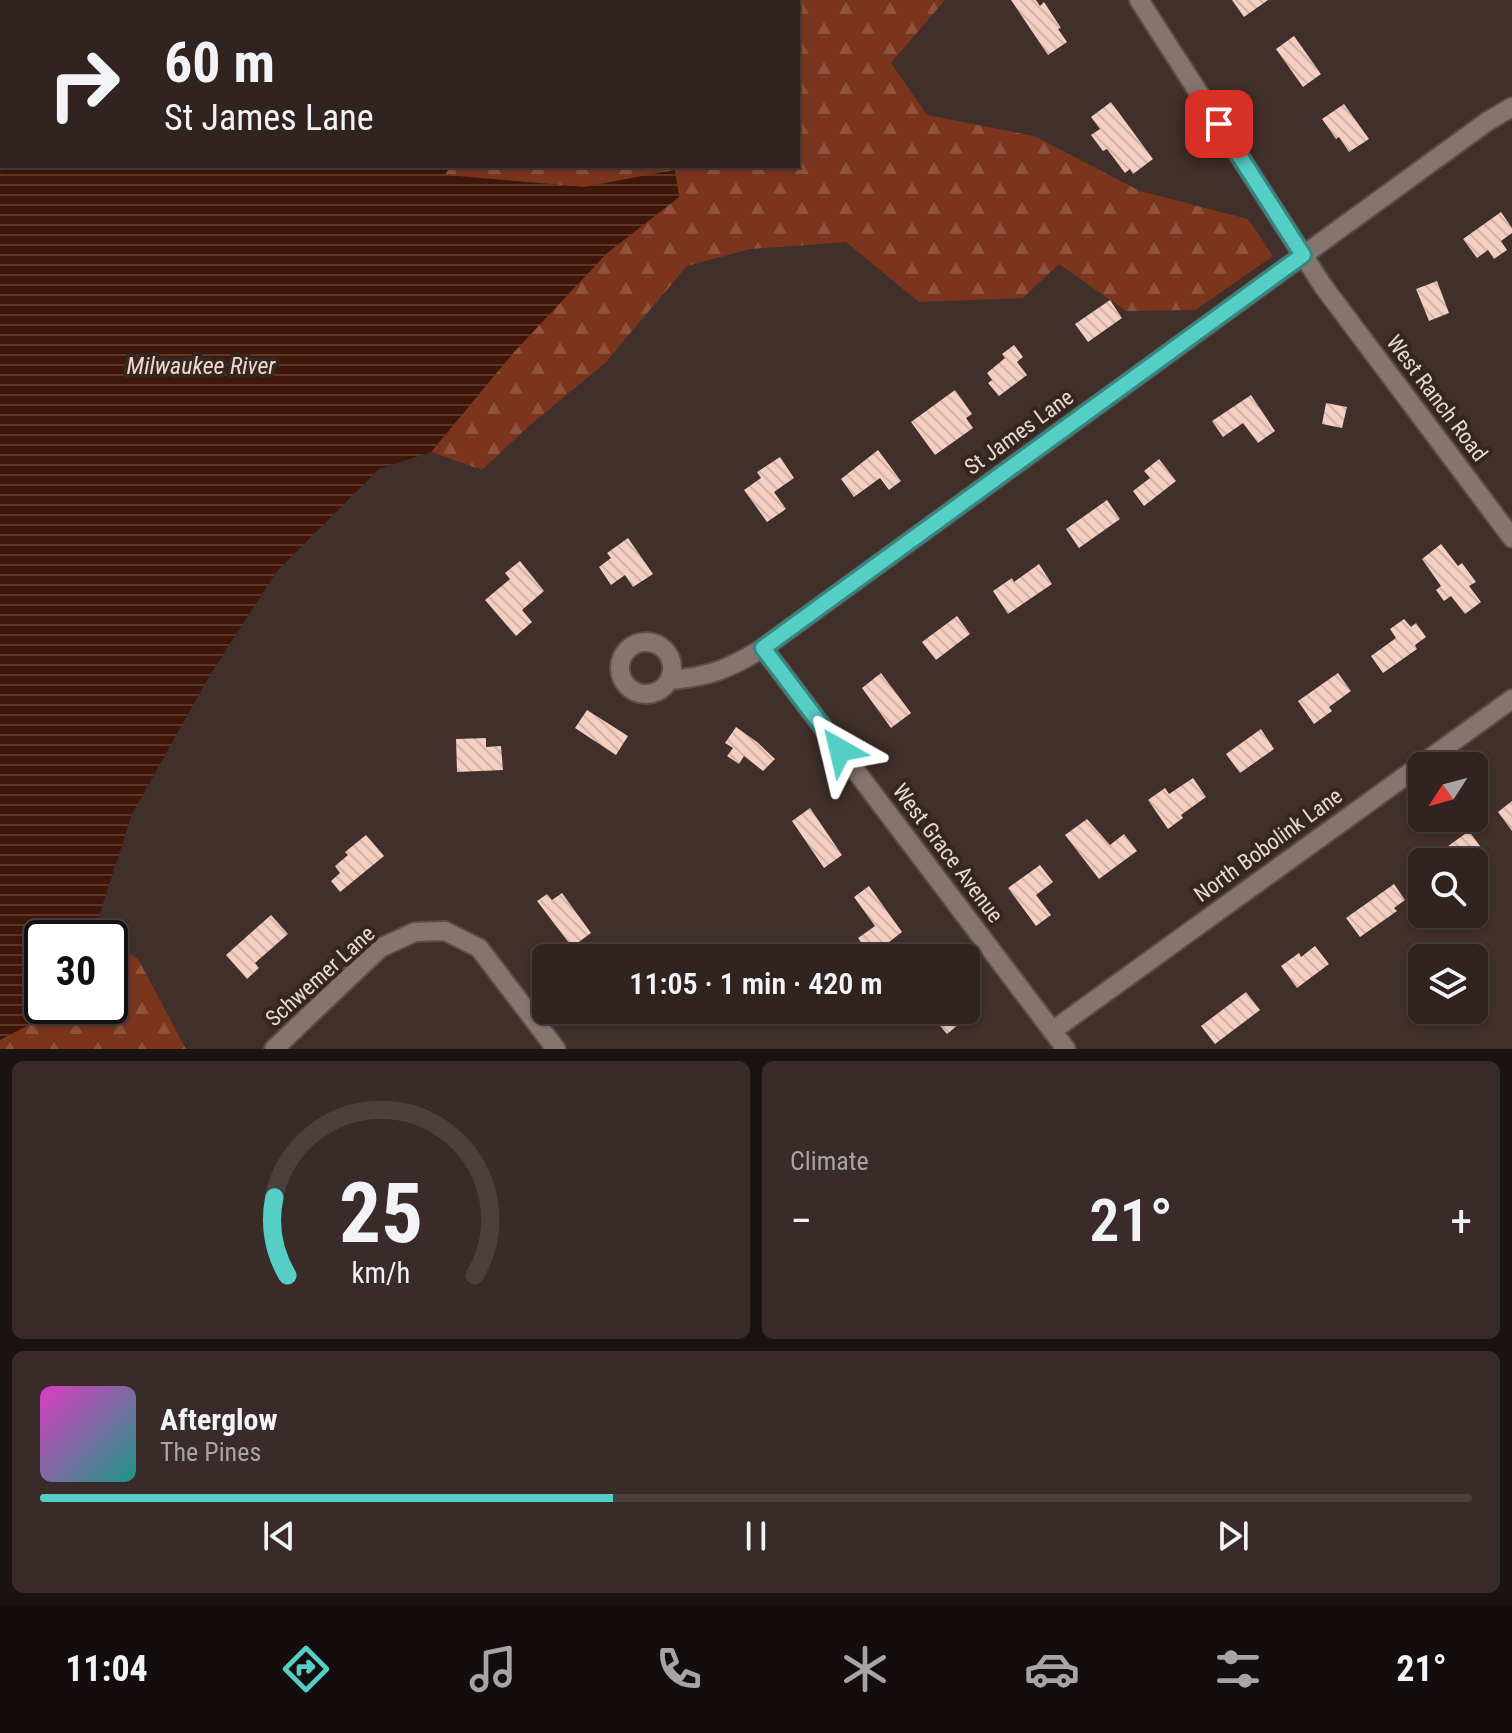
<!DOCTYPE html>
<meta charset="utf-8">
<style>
body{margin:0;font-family:"Roboto Condensed",sans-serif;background:#382b29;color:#f1f3f6;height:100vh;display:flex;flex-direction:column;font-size:30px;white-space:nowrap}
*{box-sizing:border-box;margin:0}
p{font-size:26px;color:#a8a4a5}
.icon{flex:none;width:44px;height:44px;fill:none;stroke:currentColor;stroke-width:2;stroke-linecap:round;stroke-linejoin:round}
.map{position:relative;height:1049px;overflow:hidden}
.details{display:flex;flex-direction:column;gap:12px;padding:12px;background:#1a1312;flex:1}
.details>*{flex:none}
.hud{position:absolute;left:0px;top:0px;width:800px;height:168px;box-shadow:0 2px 6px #0004,0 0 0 2px #4b403e;background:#302320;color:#f1f3f6;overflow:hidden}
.needle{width:52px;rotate:234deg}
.controls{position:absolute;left:1408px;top:752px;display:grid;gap:16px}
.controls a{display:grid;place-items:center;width:80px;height:80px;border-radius:12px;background:#302320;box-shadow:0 2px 6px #0004,0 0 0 2px #4b403e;font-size:40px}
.speed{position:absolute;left:24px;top:920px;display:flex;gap:16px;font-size:40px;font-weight:700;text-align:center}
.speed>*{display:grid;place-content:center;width:104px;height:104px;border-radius:50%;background:#302320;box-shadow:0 2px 6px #0004,0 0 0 2px #4b403e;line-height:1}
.speed .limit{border:4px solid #111;border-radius:12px;background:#fff;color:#111}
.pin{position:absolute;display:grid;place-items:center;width:68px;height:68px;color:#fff;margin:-34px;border-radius:16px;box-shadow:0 4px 12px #0006}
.me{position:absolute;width:88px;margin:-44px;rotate:323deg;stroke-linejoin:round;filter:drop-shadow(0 0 6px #0008)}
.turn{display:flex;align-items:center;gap:28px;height:168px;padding:0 32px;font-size:36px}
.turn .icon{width:104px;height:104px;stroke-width:2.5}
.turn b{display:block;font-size:56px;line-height:68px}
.big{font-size:60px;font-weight:600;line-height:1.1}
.details .card{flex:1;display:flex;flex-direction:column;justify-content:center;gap:12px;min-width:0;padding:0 28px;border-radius:12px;background:#382b29}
.details .dial{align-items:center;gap:0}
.dial svg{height:208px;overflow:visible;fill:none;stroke:#4b403e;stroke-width:7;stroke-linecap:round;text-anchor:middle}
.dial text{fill:#f1f3f6;stroke:none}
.song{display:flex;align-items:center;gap:24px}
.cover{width:96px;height:96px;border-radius:12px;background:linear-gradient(135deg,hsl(310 70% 55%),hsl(170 70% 35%))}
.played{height:8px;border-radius:4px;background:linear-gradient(90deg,#55cec5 40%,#4b403e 40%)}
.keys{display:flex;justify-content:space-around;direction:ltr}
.heat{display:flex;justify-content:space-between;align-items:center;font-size:44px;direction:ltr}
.details .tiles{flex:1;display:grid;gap:12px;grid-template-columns:1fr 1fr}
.card:last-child{grid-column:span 2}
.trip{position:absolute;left:532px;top:944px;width:448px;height:80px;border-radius:12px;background:#302320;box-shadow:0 2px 6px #0004,0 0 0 2px #4b403e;font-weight:600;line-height:80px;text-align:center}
.tabs{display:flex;height:128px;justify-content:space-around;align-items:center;background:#130e0d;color:#a8a4a5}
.tabs .icon{width:56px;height:56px}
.tabs .active{color:#55cec5}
.tabs b{font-size:36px;color:#f1f3f6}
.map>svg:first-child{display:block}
.grass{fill:url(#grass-tufts)}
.forest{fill:url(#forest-firs)}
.water{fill:url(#water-rules)}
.building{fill:url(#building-back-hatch)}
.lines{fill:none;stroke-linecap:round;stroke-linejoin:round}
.minor-casing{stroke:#5b4d49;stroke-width:22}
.minor{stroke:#87746e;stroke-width:18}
.route-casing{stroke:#378680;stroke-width:20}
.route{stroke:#55cec5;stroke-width:14}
.labels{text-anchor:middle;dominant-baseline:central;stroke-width:8;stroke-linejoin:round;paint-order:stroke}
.street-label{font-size:22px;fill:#e4d9d5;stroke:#362620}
.water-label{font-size:24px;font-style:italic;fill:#eed6ce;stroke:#362620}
</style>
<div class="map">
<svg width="1512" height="1049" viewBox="0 0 1512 1049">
<defs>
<pattern id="grass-tufts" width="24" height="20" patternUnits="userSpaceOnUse" patternTransform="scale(2)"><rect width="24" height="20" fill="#7b351d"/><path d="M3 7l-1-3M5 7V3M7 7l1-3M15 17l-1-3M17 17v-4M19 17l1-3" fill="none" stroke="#8e523d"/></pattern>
<pattern id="forest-firs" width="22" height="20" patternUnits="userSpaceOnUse" patternTransform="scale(2)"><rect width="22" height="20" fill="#7b351d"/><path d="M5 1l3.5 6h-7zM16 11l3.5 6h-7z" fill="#8e523d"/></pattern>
<pattern id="water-rules" width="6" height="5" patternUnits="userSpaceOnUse" patternTransform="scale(2)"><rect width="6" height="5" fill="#3f1607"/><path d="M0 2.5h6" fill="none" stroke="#5b372a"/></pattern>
<pattern id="building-back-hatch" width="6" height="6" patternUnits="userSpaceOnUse" patternTransform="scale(2)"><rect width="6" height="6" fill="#f3cec1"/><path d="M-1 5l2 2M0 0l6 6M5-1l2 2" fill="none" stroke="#d0b2a7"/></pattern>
</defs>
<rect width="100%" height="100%" fill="#402f2a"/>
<!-- grass -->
<path class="grass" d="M502,0H709L707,2H503Z"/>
<!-- forest -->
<path class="forest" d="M0,0H364L370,2H2V94L0,95Z
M709,0H945L891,63L927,115L1034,136L1140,191L1248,219L1273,256L1195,310L1126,311L1059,264L1023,298L919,302L846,242L750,249L687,266L605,363L530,425L482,470L431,452L514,352L607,253L679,197L675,170L584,187L445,175L450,166H798V2H707Z
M110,940L138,959L186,1049H0V1040L59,1009L61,1006H110Z"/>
<!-- water -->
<path class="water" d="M2,94V166H450L445,175L584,187L675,170L679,197L607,253L514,352L431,452L379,469L277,571L210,675L132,814L92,938H42V1006H61L59,1009L0,1040V95Z"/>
<!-- building -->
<path class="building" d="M1011,0H1036L1040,6L1044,2L1061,28L1058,29L1067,42L1048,55Z
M1232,0H1268L1244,17Z
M1294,36L1321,74L1303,87L1276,49Z
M1111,102L1153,159L1133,174L1130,169L1125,173L1107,149L1103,151L1091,135L1100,129L1091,117Z
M1344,104L1369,139L1349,152L1339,137L1336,139L1322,119Z
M1501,212L1512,228V233L1501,241L1507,250L1494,259L1488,250L1477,258L1463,239Z
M1437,281L1449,313L1429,321L1416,289Z
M1110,300L1122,318L1088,342L1075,324Z
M1014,345L1023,357L1017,362L1027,375L999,396L988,383L992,380L987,373L1005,358L1002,354Z
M955,390L972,414L966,418L973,428L935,455L911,422Z
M1251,395L1275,431L1258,443L1243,423L1223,437L1212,421Z
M1326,403L1347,407L1342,428L1322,424Z
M878,450L901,481L889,490L880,478L854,497L841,479Z
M780,457L794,478L774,492L786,509L767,522L744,490L761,478L757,472Z
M1159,459L1176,481L1144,506L1133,491L1150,478L1144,471Z
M1107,500L1120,519L1079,548L1066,529Z
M628,538L653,574L633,587L625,575L611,585L599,567L611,558L607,553Z
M1441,544L1458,566L1462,563L1476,582L1469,586L1481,602L1465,614L1451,596L1444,601L1436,590L1441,586L1422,559Z
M520,561L544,591L522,610L532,622L516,636L485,600L510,579L505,573Z
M1039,564L1052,584L1008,614L993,591L1012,578L1014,582Z
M957,616L970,634L936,660L922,642Z
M1404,619L1411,627L1416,623L1426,637L1415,645L1417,649L1383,673L1371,656L1396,638L1390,629Z
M881,673L911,713L891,728L862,688Z
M1338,673L1351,691L1329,707L1332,711L1314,724L1298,701Z
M587,710L628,736L616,755L575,728Z
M736,727L757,742L775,759L763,771L744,756L739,764L727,756L733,748L725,743Z
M1261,729L1274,749L1240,773L1226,754Z
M486,738V747L501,746L503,770L457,772L456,739Z
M1193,778L1206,797L1181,815L1183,818L1168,829L1148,800L1165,788L1169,794Z
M1512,801V831L1498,812Z
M810,808L842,855L824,868L792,821Z
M1087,819L1110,845L1124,834L1137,851L1099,879L1065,835Z
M1469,831L1480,846L1473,852L1477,856L1468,862H1426Z
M366,835L384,856L340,892L331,881L340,873L335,866L348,855L345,852Z
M1040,865L1053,882L1036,895L1051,915L1036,926L1008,888Z
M1394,884L1405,900L1394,908L1397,911L1360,937L1346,918Z
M869,886L902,932L871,956L858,938L875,926L854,897Z
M562,893L591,933L572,947L537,901L547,894L552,900Z
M271,915L288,934L255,963L259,968L247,979L226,955Z
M1315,946L1329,964L1297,988L1281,966L1299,953L1301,957Z
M1246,992L1260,1010L1215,1044L1201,1026Z
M927,1010H955L964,1020L947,1034Z"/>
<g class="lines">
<!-- minor casing -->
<g class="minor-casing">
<path id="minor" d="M1139,0L1323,286L1512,538
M620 668a26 26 0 1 1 52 0a26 26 0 1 1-52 0Z
M763,648L1066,1049
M669,680C709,677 729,669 763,648L1488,121L1512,107
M1052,1031L1512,699
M274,1049L380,948L415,932L445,931L479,948L556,1049"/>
</g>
<!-- minor -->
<use href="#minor" class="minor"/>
</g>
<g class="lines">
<!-- route casing -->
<g class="route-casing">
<path id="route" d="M840,750L763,648L1303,255L1219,124"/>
</g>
<!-- route -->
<use href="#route" class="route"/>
</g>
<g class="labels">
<!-- street labels -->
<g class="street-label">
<text transform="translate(1437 398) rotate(53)">West Ranch Road</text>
<text transform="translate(1019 432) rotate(-36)">St James Lane</text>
<text transform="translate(1268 845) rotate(-36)">North Bobolink Lane</text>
<text transform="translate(948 853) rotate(53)">West Grace Avenue</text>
<text transform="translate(320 976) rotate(-42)">Schwemer Lane</text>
</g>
<!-- water labels -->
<g class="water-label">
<text x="201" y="366">Milwaukee River</text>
</g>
</g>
</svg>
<div class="controls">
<a><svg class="needle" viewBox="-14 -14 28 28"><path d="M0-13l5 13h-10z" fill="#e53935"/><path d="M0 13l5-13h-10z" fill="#a8a4a5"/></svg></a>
<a><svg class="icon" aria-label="search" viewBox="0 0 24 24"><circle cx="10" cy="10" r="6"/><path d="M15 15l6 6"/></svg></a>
<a><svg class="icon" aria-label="layers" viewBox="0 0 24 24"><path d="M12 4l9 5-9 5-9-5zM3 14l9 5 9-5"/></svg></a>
</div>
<div class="speed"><div class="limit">30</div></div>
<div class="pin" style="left:1219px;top:124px;background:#d93025"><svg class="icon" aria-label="arrive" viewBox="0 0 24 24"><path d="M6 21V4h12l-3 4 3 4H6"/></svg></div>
<svg class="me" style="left:840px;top:750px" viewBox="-20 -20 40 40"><path d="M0-17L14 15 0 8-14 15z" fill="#55cec5" stroke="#fff" stroke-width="4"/></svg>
<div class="trip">11:05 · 1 min · 420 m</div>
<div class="hud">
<div class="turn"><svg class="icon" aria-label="right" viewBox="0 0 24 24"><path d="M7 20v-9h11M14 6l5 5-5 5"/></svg><div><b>60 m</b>St James Lane</div></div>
</div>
</div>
<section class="details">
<div class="tiles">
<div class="card dial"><svg viewBox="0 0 100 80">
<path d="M14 69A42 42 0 1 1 86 69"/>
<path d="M14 69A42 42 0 0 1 9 39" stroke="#55cec5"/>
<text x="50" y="56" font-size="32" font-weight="700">25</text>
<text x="50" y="72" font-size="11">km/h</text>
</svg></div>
<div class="card"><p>Climate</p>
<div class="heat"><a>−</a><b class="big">21°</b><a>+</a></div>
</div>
<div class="card">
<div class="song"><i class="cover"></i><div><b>Afterglow</b><p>The Pines</p></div></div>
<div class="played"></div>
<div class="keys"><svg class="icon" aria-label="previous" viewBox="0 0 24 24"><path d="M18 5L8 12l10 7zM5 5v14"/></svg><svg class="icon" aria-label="pause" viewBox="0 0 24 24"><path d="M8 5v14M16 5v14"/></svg><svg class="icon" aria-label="next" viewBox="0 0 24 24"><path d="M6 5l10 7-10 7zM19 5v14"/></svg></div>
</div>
</div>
</section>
<nav class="tabs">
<b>11:04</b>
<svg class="icon active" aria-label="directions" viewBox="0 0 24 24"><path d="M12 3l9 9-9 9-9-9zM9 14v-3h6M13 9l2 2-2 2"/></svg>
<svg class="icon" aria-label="music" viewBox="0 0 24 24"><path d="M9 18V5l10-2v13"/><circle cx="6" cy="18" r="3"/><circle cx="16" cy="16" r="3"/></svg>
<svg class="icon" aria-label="phone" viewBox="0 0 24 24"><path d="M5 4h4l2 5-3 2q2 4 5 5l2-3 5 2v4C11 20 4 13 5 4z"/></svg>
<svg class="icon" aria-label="climate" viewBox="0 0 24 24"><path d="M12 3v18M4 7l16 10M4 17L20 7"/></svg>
<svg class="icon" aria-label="car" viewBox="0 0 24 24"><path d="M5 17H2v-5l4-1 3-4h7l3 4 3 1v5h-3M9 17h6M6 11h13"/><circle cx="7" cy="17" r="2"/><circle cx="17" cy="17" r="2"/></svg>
<svg class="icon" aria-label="filters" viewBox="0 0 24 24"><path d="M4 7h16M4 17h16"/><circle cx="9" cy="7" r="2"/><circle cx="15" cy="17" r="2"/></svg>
<b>21°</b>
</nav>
